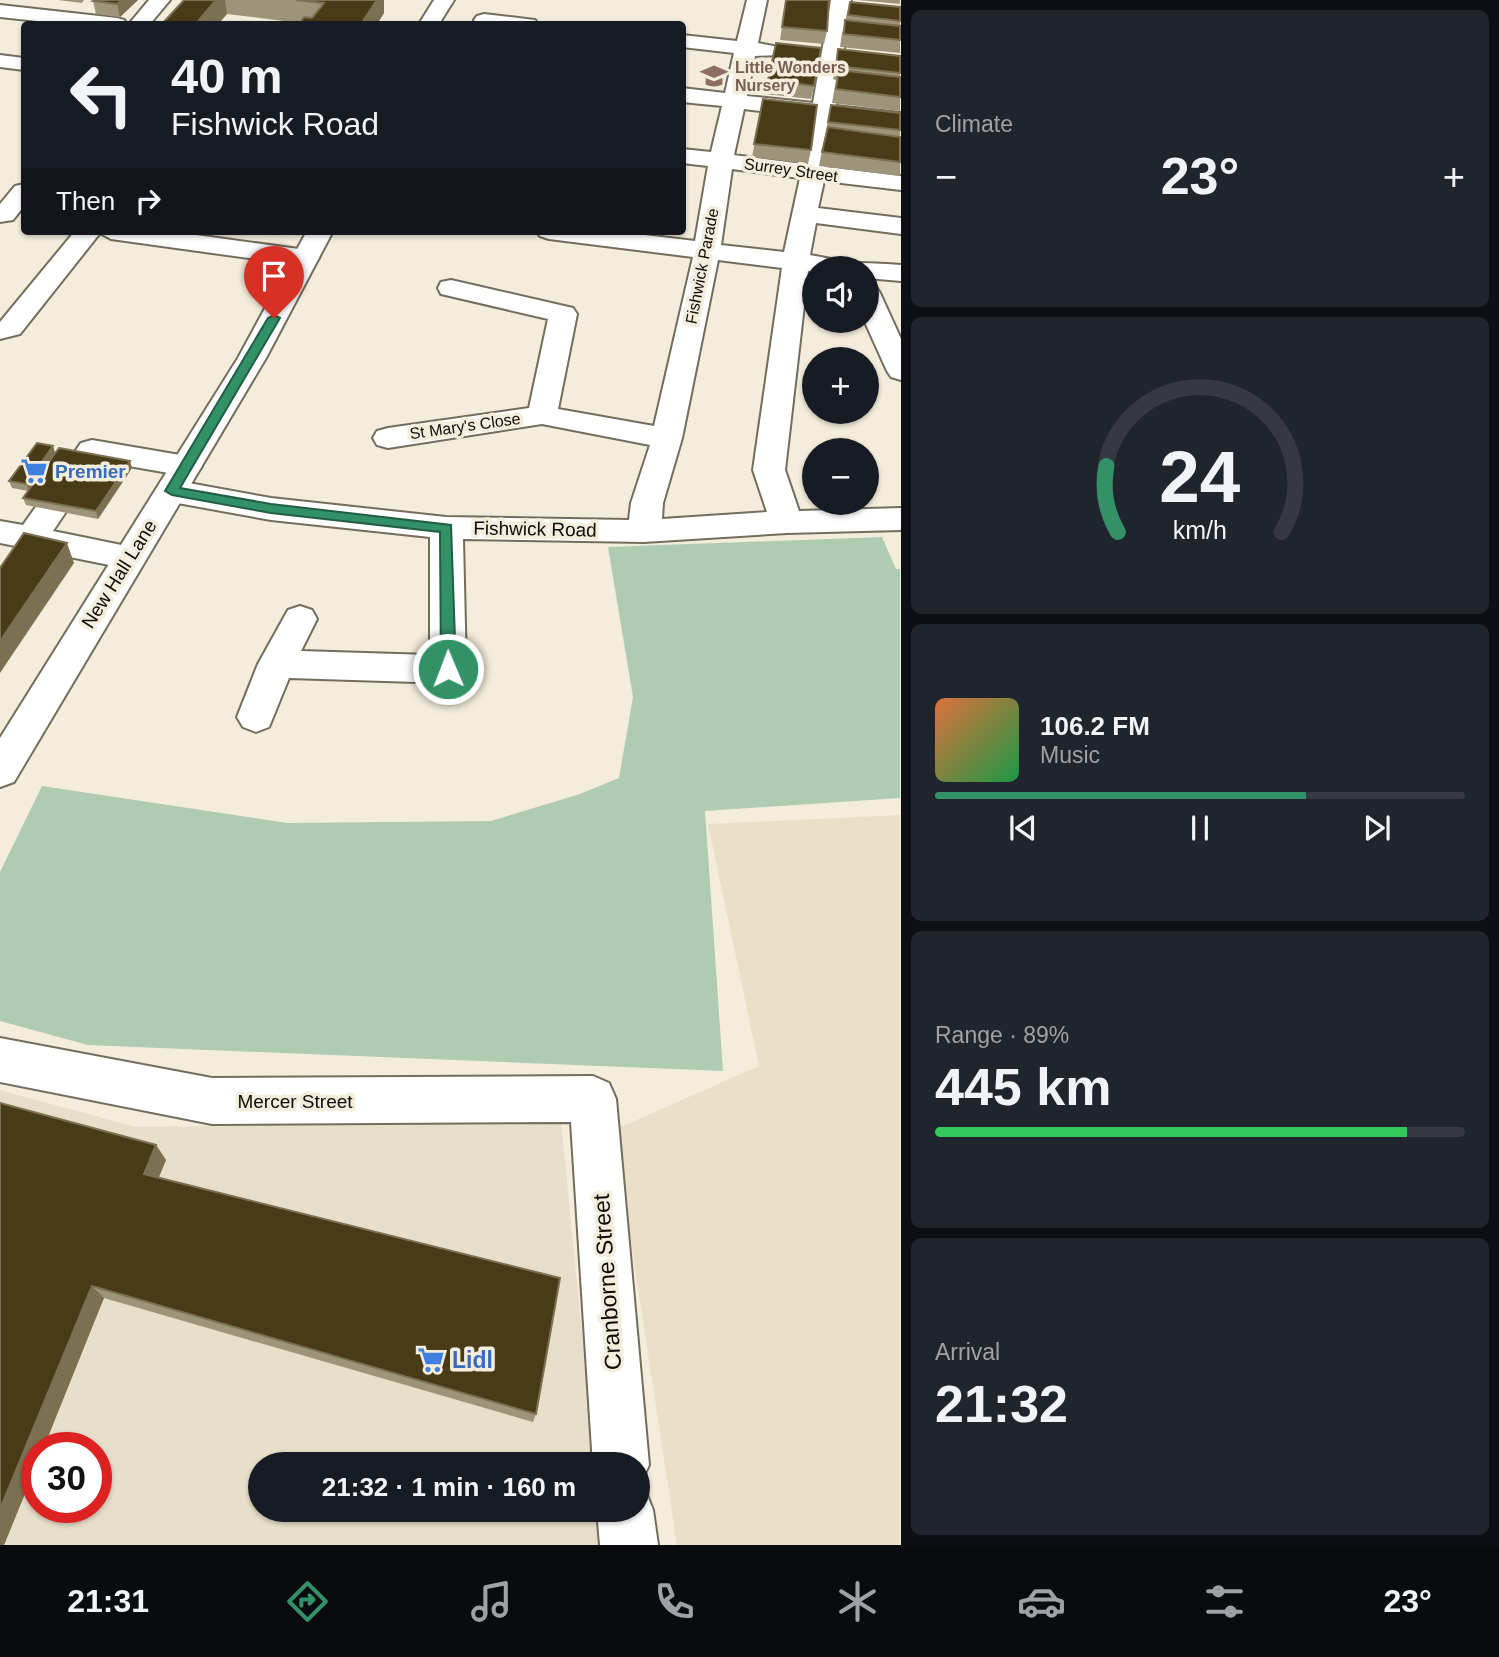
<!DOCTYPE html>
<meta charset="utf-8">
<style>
body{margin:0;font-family:Helvetica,sans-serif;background:#20242c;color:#f1f3f6;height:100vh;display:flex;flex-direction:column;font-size:26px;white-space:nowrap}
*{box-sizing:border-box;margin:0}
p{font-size:23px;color:#9ea1a6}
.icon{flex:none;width:38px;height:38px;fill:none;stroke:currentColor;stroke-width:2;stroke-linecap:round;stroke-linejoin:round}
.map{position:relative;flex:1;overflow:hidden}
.sheet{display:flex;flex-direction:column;gap:10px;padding:10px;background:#0d0f14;width:598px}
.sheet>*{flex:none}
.banner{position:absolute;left:21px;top:21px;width:665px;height:214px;border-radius:7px;box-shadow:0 2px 5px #0004;background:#171b24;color:#f1f3f6;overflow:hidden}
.fabs{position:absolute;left:802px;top:256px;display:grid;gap:14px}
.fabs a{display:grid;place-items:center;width:77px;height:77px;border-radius:50%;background:#171b24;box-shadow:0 2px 5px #0004;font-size:35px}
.speed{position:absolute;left:21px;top:1432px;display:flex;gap:14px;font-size:35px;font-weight:700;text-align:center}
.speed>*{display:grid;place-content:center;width:91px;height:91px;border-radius:50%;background:#171b24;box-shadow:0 2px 5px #0004;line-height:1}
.speed .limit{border:10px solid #d22;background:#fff;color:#111}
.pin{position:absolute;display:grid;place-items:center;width:60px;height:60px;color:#fff;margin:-72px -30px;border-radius:50% 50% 50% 0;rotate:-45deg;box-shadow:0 0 7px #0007}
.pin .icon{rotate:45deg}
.me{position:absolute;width:77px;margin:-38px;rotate:359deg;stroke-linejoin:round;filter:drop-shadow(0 0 5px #0008)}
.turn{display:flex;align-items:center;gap:24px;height:147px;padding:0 35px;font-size:32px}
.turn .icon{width:91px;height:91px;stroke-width:2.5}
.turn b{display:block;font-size:49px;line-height:60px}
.then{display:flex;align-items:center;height:66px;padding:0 35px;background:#0003;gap:14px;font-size:26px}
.big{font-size:52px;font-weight:700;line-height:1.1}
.sheet .card{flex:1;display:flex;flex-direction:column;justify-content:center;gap:10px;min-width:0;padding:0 24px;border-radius:10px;background:#20242c}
.sheet .dial{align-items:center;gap:0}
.dial svg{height:182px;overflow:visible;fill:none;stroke:#363941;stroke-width:7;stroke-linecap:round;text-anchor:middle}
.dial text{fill:#f1f3f6;stroke:none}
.song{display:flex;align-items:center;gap:21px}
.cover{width:84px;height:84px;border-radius:10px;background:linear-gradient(135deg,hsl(20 70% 55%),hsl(140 70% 35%))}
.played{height:7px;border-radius:4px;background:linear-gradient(90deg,#339168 70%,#363941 70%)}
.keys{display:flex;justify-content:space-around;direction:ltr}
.heat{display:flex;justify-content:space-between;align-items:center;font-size:38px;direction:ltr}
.charge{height:10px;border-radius:5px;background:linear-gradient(90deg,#34c759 89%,#363941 0)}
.trip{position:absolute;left:248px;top:1452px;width:402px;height:70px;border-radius:35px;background:#171b24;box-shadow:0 2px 5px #0004;font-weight:700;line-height:70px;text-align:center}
.menu{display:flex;height:112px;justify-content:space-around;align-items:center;background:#090b0e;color:#9ea1a6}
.menu .icon{width:49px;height:49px}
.menu .active{color:#339168}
.menu b{font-size:32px;color:#f1f3f6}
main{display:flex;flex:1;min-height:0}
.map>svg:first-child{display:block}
.commercial{fill:#e8dfca;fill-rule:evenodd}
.built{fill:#eae0c8}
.green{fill:#afcbb1}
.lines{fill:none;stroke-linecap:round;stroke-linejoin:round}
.minor-casing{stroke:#736d5e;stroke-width:4}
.highway-casing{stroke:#736d5e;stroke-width:4}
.minor{fill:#fff;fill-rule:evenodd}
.highway{fill:#fff;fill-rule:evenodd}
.wall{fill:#9e947a}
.shaded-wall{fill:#7c7052}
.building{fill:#493b17;stroke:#7c7052;stroke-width:2}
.route{fill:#339168;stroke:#215e44;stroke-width:2}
.labels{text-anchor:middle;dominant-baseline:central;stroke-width:7;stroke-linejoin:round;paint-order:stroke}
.far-education-label{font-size:16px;font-weight:bold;fill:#785e54;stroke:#f4eddc;text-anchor:start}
.far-street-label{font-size:16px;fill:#0e0c06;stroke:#f4eddc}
.shop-label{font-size:19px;font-weight:bold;fill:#366cbe;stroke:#f4eddc;text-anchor:start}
.street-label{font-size:19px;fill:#0e0c06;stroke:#f4eddc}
.near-street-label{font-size:23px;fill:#0e0c06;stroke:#f4eddc}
.near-shop-label{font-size:23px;font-weight:bold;fill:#366cbe;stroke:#f4eddc;text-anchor:start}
</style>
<main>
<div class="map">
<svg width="901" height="1545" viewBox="0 0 901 1545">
<rect width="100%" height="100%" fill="#f4eddc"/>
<!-- commercial -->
<path class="commercial" d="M0,1090L136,1127L561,1121L595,1465H261V1510H600L603,1545H0ZM37,1447H96V1507H37Z"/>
<!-- built -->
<path class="built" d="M900,815V1545H677L614,1130L759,1066L708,824Z"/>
<!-- green -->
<path class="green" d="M882,537L896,569H900V798L705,811L723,1071L88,1045L0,1021V872L42,786L287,823L491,821L580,794L619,778L633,697L608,547Z"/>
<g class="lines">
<!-- minor casing -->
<g class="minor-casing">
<path id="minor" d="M149,0H170L150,24H129Z
M747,0H767L758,43L778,47L782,51L778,55L755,56L747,96L813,103L831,0H851L836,106L901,113V127L834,119L826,167L901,176V190L824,181L818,208L901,218V234L816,223L810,255C824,257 848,264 860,263C874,263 887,264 901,265V281L866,278V268H814V272L808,271L785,470L799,511L901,508V530L787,533L644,542L463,539L466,669L461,679L448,683L289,678L269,727L256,732L243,727L237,717L258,664L288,610L300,606L312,610L317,619L301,651L430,655V537L271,520L172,502L161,498L156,491L161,484L172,480L271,498L446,517L629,520L631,503L650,445L542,424L388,448L377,445L373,438L377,431L388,428L529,408L548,319L441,294L438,288L441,282L451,280L573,308L577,314L558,409L654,426L693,257L549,239L540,236L536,231H611L695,241L708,166L682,163V149L711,152L722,106L682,102V88L725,93L734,53L682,47V35L737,41ZM744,109L811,117L803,164L734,155ZM732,169L800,178L784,252L721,245ZM718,260L782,268L753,470L767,512L662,519L663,503L682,438Z
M0,5L117,18L124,20L127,24H66L0,17Z
M484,14L535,20L538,24H477L474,20L477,16Z
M0,55L24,58V70L0,67Z
M24,184V206L13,220L0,222V204L15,186Z
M75,231H167L306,250L315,252L319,258L315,264L306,266L111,239L100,233L20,334L0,339V322Z
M866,285L876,287L880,293L901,339V380L891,377L887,371L864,320Z
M92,440L186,456L197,459L202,466L197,473L186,476L100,461L53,531L141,549L146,557L141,565L129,569L0,543V521L23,525L81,443Z
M0,1038L212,1078L593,1076L609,1083L616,1099L649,1465L640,1484L639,1465H593L571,1122L212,1124L0,1082Z
M639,1488L645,1490L653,1510L658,1545H600L597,1510H639Z"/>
</g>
<!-- highway casing -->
<g class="highway-casing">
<path id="highway" d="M434,0H454L439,24H419Z
M307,231H333L266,358L14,782L0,787V738L238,358Z"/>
</g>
<!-- minor -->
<use href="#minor" class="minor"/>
<!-- highway -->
<use href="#highway" class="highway"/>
</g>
<!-- wall -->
<path class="wall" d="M58,0H84L82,3Z
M138,0L120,17L96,14L93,1Z
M184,0H384V13L377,24H299L300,23L227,14L220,22L149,24H162Z
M786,0L827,31L824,44L780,40Z
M858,0H900V4Z
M850,2L900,7V53L840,47L842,33Z
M776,43L814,86L811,99L765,94Z
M838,49L900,56V111L832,103L836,80L833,79Z
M763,99L811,150L808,164L752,157Z
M831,105L900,113V176L819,166Z
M53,446L55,453L130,461L132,468L98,519L26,505L23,498L28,491L12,488L9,481Z
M0,1103L156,1145L166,1160L159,1177L536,1414L533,1422L104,1298L37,1447V1464L4,1545H0Z"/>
<!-- shaded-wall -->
<path class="shaded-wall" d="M122,0H138L120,17L117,4Z
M216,0H225L227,14L218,24L199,20Z
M377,0H384V13L377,24H361Z
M53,446L55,453L29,491L26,484Z
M130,461L132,468L98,519L96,511Z
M67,543L74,563L0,673V641Z
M156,1145L166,1160L154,1188L144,1174Z
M92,1286L104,1298L44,1447H37V1464L4,1545H0V1509Z"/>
<!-- building -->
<path class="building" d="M95,0H122L117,4L93,1Z
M184,0H216L199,20L239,24H149L150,23L162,24Z
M296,0H377L361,24H299L304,17L312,18L324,3Z
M786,0H829L827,31L782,27Z
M850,2L900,7V21L848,15Z
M845,20L900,26V40L844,34Z
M776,43L821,48L814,86L768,80Z
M838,49L900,56V73L836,66Z
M839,70L900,77V97L836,89Z
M763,99L817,105L811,150L754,144Z
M831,105L900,113V130L828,122Z
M828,127L900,137V162L822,152Z
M37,443L53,446L26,484L9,481Z
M59,448L130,461L96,511L23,498Z
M24,533L67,543L0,641V568Z
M0,1103L156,1145L144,1174L560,1278L536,1414L92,1286L0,1509Z"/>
<!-- route -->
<path class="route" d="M274,315L280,318L180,488L271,504L451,525L456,669L453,673L448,675L441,669L440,532L271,513L172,495L165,491L268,318Z"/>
<!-- icons -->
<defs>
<g id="school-bare" transform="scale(2.1)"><path d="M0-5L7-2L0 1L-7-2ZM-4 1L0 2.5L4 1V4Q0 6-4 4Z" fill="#8d6e63" stroke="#f4eddc" stroke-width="2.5" paint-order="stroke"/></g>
<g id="supermarket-bare" transform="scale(2.1)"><path d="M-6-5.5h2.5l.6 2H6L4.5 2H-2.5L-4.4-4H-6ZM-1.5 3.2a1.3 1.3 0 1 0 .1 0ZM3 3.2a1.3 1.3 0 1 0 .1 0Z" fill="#3f7fe0" stroke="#f4eddc" stroke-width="2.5" paint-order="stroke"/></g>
</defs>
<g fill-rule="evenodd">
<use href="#school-bare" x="714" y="76"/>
<use href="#supermarket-bare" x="34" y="471"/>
<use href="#supermarket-bare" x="431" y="1360"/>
</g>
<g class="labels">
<!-- far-education labels -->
<g class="far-education-label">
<text x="735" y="67">Little Wonders<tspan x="735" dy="18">Nursery</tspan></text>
</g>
<!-- far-street labels -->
<g class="far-street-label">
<text transform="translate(791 170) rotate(8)">Surrey Street</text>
<text transform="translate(702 266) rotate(-79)">Fishwick Parade</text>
<text transform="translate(465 426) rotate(-8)">St Mary's Close</text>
</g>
<!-- shop labels -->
<g class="shop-label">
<text x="55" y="471">Premier</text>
</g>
<!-- street labels -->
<g class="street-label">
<text transform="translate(535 529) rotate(1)">Fishwick Road</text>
<text transform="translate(119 574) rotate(-58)">New Hall Lane</text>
<text x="295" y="1101">Mercer Street</text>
</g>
<!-- near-street labels -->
<g class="near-street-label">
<text transform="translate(607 1282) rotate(-94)">Cranborne Street</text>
</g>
<!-- near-shop labels -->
<g class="near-shop-label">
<text x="452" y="1360">Lidl</text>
</g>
</g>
</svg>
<div class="fabs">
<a><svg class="icon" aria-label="sound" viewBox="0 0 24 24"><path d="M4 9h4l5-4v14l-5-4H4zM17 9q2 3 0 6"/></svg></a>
<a>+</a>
<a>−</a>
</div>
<div class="speed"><div class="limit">30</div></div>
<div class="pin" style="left:274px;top:318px;background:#d93025"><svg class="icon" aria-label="arrive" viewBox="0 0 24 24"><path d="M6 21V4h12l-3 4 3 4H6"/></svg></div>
<svg class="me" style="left:448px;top:669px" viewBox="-20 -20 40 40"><circle r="17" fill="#339168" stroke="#fff" stroke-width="3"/><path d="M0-11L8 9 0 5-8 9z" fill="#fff"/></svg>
<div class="trip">21:32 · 1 min · 160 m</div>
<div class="banner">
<div class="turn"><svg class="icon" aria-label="left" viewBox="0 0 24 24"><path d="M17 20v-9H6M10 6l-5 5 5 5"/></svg><div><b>40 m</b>Fishwick Road</div></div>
<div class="then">Then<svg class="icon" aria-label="right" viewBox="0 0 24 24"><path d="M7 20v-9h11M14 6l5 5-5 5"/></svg></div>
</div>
</div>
<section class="sheet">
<div class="card"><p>Climate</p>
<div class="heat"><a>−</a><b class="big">23°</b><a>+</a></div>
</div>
<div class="card dial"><svg viewBox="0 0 100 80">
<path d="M14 69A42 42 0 1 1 86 69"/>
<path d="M14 69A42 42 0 0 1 9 40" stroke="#339168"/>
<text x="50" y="56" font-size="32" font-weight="700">24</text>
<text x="50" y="72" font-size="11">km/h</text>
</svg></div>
<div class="card">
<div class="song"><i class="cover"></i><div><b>106.2 FM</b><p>Music</p></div></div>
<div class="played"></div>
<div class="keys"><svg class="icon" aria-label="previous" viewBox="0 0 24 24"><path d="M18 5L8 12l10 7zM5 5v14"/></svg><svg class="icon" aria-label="pause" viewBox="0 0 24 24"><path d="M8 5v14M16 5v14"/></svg><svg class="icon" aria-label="next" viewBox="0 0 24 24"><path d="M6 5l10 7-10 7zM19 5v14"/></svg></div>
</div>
<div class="card"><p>Range · 89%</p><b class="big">445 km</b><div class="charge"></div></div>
<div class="card"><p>Arrival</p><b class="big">21:32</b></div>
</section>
</main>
<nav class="menu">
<b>21:31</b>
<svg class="icon active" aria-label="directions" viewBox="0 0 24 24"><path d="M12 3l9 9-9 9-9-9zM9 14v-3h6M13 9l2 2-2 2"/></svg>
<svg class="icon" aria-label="music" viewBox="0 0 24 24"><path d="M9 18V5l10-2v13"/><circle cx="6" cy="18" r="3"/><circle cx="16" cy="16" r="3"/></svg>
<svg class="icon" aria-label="phone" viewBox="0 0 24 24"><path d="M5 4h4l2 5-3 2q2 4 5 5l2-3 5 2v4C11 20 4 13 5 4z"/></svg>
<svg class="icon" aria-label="climate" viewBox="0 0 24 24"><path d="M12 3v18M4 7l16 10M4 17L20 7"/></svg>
<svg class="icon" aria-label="car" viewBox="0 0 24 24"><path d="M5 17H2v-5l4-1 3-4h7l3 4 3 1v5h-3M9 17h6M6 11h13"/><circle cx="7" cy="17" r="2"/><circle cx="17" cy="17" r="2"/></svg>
<svg class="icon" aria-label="filters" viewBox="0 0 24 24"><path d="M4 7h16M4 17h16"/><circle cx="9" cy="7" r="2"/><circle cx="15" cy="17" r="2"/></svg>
<b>23°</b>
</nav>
